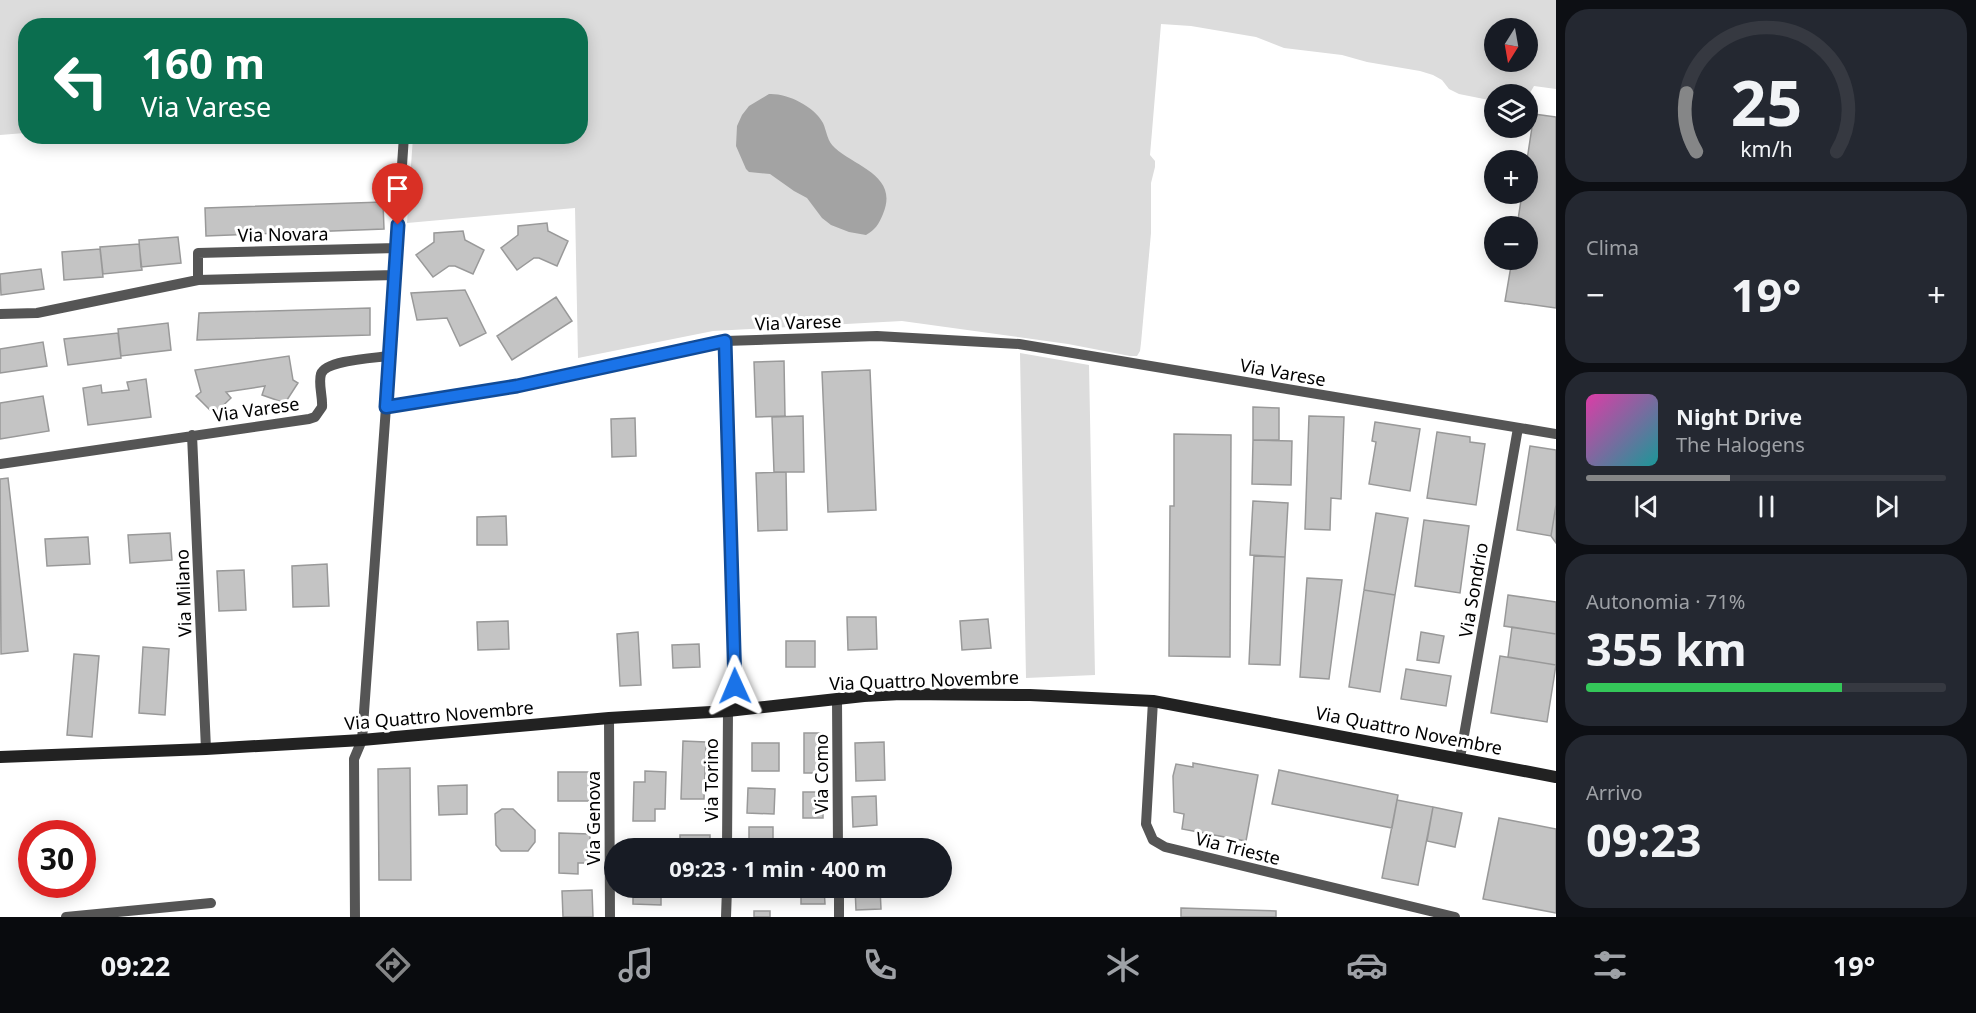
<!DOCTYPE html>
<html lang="it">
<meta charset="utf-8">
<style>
body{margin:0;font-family:"Noto Sans",sans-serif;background:#242831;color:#f1f3f6;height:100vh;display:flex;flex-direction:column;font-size:22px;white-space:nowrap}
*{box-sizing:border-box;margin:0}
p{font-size:20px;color:#9ea1a6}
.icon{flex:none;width:33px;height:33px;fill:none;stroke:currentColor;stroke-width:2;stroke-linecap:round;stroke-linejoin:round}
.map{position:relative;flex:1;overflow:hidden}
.details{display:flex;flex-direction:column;gap:9px;padding:9px;background:#0d0f14;width:420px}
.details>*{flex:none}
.banner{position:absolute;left:18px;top:18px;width:570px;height:126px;border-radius:24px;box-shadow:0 3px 15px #0003;background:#0b6e4f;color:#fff;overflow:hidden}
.needle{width:39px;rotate:191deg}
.controls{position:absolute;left:1484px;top:18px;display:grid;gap:12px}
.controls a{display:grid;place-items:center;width:54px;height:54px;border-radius:50%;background:#171b24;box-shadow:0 3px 15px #0003;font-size:30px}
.speed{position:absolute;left:18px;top:820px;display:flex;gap:12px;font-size:30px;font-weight:700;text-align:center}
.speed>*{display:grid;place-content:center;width:78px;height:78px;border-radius:50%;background:#171b24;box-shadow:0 3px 15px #0003;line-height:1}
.speed .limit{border:9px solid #d22;background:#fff;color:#111}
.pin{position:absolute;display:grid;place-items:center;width:51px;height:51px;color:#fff;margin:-62px -26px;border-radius:50% 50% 50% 0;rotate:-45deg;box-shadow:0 0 6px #0007}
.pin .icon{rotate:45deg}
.me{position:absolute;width:66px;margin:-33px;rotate:359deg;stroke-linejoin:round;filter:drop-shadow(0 0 4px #0008)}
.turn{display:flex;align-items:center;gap:21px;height:126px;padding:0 24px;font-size:27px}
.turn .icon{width:78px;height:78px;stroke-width:2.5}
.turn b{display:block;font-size:42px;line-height:51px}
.big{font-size:45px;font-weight:700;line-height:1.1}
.details .card{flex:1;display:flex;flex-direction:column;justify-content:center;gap:9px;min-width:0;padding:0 21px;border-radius:24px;background:#242831}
.details .dial{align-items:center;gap:0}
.dial svg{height:156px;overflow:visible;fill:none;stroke:#363941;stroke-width:7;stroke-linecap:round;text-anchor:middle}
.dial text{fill:#f1f3f6;stroke:none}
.song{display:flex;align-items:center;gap:18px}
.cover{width:72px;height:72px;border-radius:9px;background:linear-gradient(135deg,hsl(320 70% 55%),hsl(180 70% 35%))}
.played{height:6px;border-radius:3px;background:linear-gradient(90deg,#858687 40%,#363941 40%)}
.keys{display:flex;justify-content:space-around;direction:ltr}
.heat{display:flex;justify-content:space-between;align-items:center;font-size:33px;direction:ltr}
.charge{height:9px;border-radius:4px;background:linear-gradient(90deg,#34c759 71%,#363941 0)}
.trip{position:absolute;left:604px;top:838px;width:348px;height:60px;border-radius:30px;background:#171b24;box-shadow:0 3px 15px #0003;font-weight:700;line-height:60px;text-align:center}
.menu{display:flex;height:96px;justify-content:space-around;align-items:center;background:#090b0e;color:#9ea1a6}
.menu .icon{width:42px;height:42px}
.menu .selected{color:#858687}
.menu b{font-size:27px;color:#f1f3f6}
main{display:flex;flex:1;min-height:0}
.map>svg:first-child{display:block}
.green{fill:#dcdcdc;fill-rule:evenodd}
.water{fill:#a3a3a3}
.building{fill:#c4c4c4;stroke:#999;stroke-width:1.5}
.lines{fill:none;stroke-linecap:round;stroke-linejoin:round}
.street{stroke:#555;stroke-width:10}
.secondary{stroke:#222;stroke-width:12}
.route-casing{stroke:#114b97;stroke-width:15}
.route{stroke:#1a73e8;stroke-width:10}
.labels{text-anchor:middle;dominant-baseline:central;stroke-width:6;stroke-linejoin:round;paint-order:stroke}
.street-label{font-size:18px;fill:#000;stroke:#fff}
</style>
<main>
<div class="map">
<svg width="1556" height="917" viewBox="0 0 1556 917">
<rect width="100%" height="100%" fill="#fff"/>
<!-- green -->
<path class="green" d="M0,0H1556V89L1534,86L1527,98V94H1494V101L1459,94L1449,89L1442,80L1433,75L1420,71L1367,62L1342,55L1284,48L1256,37L1191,26L1161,24L1150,155L1155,161V167L1151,183V233L1141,343L1140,351L1137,356H1130L1068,344L902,321L713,331L578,358L575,208L407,223L413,137L580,136V26H26L25,133L0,135ZM1494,28H1527V62H1494Z
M1020,353L1089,365L1095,675L1026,678Z"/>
<!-- water -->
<path class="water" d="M769,94C787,93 814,106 823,123C827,132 827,141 835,148C856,167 899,176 883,214C879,224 875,230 866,235L849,232L831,225L822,218L807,198L794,191L770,174L749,172L746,169L736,146L737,126L742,115L749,106Z"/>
<!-- building -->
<path class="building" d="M1534,114L1556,117V308L1505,301L1512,260H1527V226H1517L1522,194H1527V160Z
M383,202L384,229L206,236L205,208Z
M547,223L548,231L568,241L557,266L539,258H534L517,270L501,248L518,235V226Z
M463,231L465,240L484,250L473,274L455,266H449L433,277L416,255L434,242V233Z
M178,237L181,263L141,267L139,240Z
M139,244L142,270L103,274L100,247Z
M100,249L103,277L64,280L62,252Z
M41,269L44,289L1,295L0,274Z
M465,290L486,333L460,346L447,318L417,320L411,293Z
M556,297L572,321L512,360L497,336Z
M370,308V335L197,340L199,313Z
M168,323L171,350L121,356L118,329Z
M118,333L121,358L68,365L64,339Z
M43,342L47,366L0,373V349Z
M289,356L293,380L298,383L285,403L262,395L265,386L226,392L231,398L214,414L196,396L201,392L195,370Z
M784,361L785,416L756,417L754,362Z
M870,370L876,510L828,512L822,372Z
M146,379L151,417L88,425L83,388L101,385L102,393L129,390L127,382Z
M43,396L49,431L0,439V403Z
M1253,407L1279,408V440H1253Z
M803,416L804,472H774L772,417Z
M1309,416L1344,417L1341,499L1331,498L1330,530L1305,529Z
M635,418L636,456L612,457L611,419Z
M1375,422L1420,429L1410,491L1369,484L1376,442L1372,441Z
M1437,432L1470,437V442L1485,444L1476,505L1427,498Z
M1174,434L1231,435L1230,657L1169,656L1170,506H1174Z
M1253,440L1292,441L1291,485L1252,484Z
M1530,446L1556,450V505L1551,536L1517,530Z
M786,472L787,530L758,531L756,473Z
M8,478L28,651L1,654L0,479Z
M1253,501L1288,503L1285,557L1250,555Z
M1556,505V543L1551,536Z
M1376,513L1408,518L1395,595L1364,590Z
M506,516L507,545H477V517Z
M1424,520L1469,526L1460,593L1415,586Z
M170,533L172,560L130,563L128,535Z
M88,537L90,564L47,566L45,539Z
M1254,556L1285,557L1280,665L1249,664Z
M327,564L329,606L293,607L292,566Z
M244,570L246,610L219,611L217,571Z
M1307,578L1342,580L1329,679L1300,677Z
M1364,590L1395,595L1380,692L1349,687Z
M1508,595L1556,602V634L1504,626Z
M847,617H876L877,649L848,650Z
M988,619L991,648L962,650L960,621Z
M508,621L509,649L478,650L477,622Z
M1512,627L1556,634V665L1508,657Z
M638,632L641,685L620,686L617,634Z
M1421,632L1444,636L1439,663L1417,660Z
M786,641H815V667H786Z
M699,644L700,667L673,668L672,645Z
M143,647L169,649L165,715L139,713Z
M74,654L99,656L92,737L67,735Z
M1500,656L1556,665L1547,722L1491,713Z
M1406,669L1451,676L1446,706L1401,699Z
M804,733H824V773H804Z
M683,741L706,742L704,799H681Z
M884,742L885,780L856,781L855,743Z
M752,743H779V771H752Z
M1193,763L1258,775L1246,841L1182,829L1184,814L1174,812L1173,776L1176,764L1193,767Z
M410,768L411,880H379L378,769Z
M1279,770L1398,795L1392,828L1272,804Z
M645,771L666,772L665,809H655V821H633L634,782H645Z
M558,772H590L589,801H558Z
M467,785V814L439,815L438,786Z
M748,788L775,789L774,814L747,813Z
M803,792H823V818H803Z
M876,796L877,825L853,827L852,797Z
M1397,800L1433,807L1418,885L1382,878Z
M1433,807L1462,813L1455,847L1427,841Z
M502,809H513L535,830V842L528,851H501L496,845L495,814Z
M1499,818L1556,829V913L1483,899Z
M749,827H773V849H749Z
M559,833L590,834V863H578V874L559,873Z
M680,835H710V849H680Z
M633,888H661V905L633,904Z
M749,888H774V895L749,894Z
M801,888H824L825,904H801Z
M855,888H880L881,909L856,910Z
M592,890L593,917H563L562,891Z
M1181,908L1276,911V917H1181Z
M754,911H770V917H754Z"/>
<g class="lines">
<!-- street -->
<path class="street" d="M198,280V253L397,248
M0,314L37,313L198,280L395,275
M725,341L735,709
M389,356L404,136
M192,435L206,749
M0,464L309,419L315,417L322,407C323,397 318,384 321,374C326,360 375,358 389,356L386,407L517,386L725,341L877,336L1019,344L1556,434
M837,699L838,849
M1153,701L1146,824L1153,840L1165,847L1455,917
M609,718L610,917
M1460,758L1518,428
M727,849L728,711
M839,888V917
M66,917L211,903
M355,917L354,759L362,740L386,407
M726,917L727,888"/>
<!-- secondary -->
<path class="secondary" d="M0,757L206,749L362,740L609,718L728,711L864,696L901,694L1030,695L1153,701L1556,777"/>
</g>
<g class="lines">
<!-- route casing -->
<g class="route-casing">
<path id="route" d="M398,225L386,407L517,386L725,341L735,686"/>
</g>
<!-- route -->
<use href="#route" class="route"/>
</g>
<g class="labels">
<!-- street labels -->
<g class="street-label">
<text transform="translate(283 234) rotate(-1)">Via Novara</text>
<text transform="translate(798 322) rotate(-2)">Via Varese</text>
<text transform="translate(1283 372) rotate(10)">Via Varese</text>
<text transform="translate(256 409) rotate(-8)">Via Varese</text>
<text transform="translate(1473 590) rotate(-80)">Via Sondrio</text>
<text transform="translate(183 593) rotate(-92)">Via Milano</text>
<text transform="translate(924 680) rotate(-2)">Via Quattro Novembre</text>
<text transform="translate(439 715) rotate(-5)">Via Quattro Novembre</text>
<text transform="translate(1409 730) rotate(11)">Via Quattro Novembre</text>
<text transform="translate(821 774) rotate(-90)">Via Como</text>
<text transform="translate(711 780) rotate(-90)">Via Torino</text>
<text transform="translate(593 818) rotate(-90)">Via Genova</text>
<text transform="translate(1238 848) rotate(14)">Via Trieste</text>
</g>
</g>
</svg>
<div class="controls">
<a><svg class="needle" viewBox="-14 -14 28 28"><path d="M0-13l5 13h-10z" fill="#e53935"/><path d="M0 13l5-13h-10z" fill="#9ea1a6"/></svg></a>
<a><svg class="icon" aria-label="layers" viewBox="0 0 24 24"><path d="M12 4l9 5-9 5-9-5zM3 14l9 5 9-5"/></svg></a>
<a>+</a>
<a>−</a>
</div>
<div class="speed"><div class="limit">30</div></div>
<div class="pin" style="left:398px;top:225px;background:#d93025"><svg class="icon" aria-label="arrive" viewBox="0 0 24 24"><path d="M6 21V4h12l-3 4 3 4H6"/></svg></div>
<svg class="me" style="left:735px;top:686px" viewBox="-20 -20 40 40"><path d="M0-17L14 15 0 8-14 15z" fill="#1a73e8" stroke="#fff" stroke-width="4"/></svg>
<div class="trip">09:23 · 1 min · 400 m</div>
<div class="banner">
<div class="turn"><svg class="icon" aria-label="left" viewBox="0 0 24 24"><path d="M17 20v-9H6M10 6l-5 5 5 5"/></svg><div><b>160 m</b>Via Varese</div></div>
</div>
</div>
<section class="details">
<div class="card dial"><svg viewBox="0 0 100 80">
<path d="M14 69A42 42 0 1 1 86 69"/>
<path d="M14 69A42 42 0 0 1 9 39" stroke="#858687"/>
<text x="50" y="56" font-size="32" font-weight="700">25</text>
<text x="50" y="72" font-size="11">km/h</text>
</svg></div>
<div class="card"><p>Clima</p>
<div class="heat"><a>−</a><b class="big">19°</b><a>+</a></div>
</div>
<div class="card">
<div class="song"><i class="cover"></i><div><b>Night Drive</b><p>The Halogens</p></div></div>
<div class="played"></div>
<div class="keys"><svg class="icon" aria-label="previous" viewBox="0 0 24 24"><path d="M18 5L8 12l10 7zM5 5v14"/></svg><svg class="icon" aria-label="pause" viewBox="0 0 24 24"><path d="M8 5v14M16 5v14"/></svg><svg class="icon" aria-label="next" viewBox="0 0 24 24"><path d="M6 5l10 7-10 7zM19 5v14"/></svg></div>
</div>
<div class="card"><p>Autonomia · 71%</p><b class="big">355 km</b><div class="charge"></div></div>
<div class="card"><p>Arrivo</p><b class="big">09:23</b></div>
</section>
</main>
<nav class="menu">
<b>09:22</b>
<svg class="icon selected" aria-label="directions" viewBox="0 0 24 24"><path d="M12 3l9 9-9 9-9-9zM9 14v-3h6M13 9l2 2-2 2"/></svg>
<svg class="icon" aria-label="music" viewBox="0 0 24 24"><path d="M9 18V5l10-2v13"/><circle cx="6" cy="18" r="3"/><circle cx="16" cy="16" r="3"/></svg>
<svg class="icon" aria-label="phone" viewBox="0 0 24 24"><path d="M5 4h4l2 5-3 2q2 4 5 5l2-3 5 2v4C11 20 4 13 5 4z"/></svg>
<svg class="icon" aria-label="climate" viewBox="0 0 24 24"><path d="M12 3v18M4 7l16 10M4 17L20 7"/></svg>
<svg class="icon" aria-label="car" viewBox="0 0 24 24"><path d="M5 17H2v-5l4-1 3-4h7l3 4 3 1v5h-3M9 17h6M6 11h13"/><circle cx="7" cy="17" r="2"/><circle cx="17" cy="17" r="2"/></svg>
<svg class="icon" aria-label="filters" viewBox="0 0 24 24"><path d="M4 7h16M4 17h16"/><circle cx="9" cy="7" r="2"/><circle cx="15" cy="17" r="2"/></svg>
<b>19°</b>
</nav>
